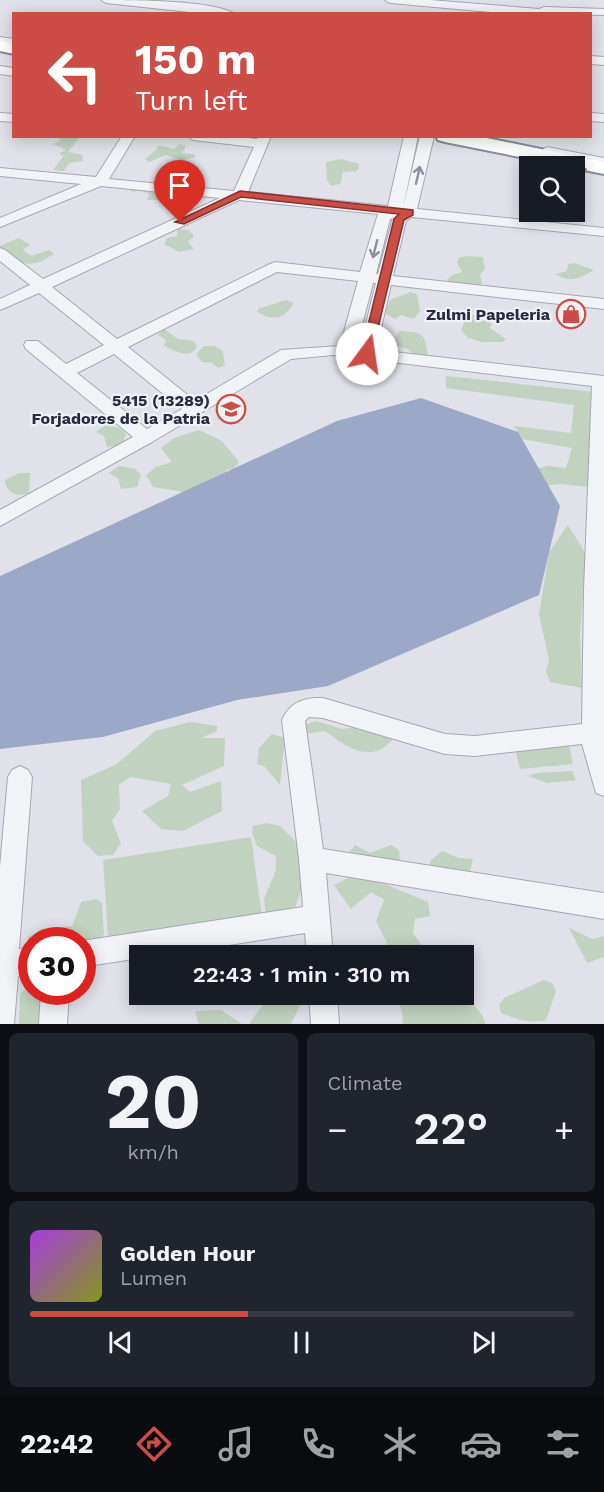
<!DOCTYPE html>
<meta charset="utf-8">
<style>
body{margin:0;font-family:"Work Sans",sans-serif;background:#20242c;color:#f1f3f6;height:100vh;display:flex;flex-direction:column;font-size:22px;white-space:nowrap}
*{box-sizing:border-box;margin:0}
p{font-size:20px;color:#9ea1a6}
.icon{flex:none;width:33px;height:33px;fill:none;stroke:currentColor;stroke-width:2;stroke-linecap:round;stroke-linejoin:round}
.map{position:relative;height:1024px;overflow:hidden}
.panel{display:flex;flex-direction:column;gap:9px;padding:9px;background:#0d0f14;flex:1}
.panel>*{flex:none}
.guide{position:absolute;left:12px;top:12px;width:580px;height:126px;border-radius:0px;box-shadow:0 3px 15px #0003;background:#cc4d46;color:#fff;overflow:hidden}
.tools{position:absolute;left:519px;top:156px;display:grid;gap:12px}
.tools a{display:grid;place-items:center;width:66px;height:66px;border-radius:0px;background:#171b24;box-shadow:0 3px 15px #0003;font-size:30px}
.speed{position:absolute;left:18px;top:927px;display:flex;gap:12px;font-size:30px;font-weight:700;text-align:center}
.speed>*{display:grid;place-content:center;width:78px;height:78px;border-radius:50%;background:#171b24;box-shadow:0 3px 15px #0003;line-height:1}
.speed .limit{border:9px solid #d22;background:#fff;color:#111}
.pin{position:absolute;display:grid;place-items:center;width:51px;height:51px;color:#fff;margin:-62px -26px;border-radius:50% 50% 50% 0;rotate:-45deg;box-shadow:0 0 6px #0007}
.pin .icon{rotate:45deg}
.me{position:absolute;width:66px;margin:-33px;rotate:14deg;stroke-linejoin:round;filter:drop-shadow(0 0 4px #0008)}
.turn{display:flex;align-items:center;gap:21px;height:126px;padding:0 24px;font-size:27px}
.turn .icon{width:78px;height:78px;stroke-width:2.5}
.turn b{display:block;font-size:42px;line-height:51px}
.big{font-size:45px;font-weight:600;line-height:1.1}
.panel .card{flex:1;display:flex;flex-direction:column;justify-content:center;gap:9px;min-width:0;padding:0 21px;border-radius:9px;background:#20242c}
.panel .dial{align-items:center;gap:0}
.dial b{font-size:78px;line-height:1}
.song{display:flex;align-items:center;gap:18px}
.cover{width:72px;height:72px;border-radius:9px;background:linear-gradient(135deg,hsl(280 70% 55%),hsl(70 70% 35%))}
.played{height:6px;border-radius:3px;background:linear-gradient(90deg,#cc4d46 40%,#363941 40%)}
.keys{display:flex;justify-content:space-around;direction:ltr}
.heat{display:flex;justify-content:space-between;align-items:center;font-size:33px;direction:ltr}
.panel .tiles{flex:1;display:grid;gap:9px;grid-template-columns:1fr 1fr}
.card:last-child{grid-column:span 2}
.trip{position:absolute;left:129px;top:945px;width:345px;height:60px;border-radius:0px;background:#171b24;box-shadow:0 3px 15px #0003;font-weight:600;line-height:60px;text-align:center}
.tab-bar{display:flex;height:96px;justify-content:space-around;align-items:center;background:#090b0e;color:#9ea1a6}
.tab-bar .icon{width:42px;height:42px}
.tab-bar .selected{color:#cc4d46}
.tab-bar b{font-size:27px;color:#f1f3f6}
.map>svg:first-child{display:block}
.green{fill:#c2d2c1}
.water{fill:#9ba8c8}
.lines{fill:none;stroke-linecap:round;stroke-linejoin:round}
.minor-casing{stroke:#a5a7b3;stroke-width:2}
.highway-casing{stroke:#878c9f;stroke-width:4}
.minor{fill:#f2f3f7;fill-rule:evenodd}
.highway{fill:#fff;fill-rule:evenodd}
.wall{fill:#a0a2ac}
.shaded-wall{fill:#82848c}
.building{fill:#babcc8;stroke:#82848c;stroke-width:1.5}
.oneway{stroke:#8e909c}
.route{fill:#cc4d46;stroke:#85322e;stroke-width:1.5}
.labels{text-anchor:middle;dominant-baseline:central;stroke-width:4.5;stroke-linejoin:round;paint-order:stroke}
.poi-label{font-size:16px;font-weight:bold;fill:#292c40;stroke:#eff1f6;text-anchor:end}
</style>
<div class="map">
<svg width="604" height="1024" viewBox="0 0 604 1024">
<rect width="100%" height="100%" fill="#e0e1e9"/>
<!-- green -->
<path class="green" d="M60,136L80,137L68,152L82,155L83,161L69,163L64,171L53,170L65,154L61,156L60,153L66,150L53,144L60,141Z
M180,144L186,146L182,153L194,154L196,157L181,160L166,155L149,162L145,159L157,149L158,145L174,149Z
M341,159L359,164V168L356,171L343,172L340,184L331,186L327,180L326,162Z
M121,184L181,193L190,200L174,206L161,200H147L149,194L140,190L133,192Z
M177,229L189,230L194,236L188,242L194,249L179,252L164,244L167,238L177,236Z
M19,238L30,245L23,250L31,256L49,250L54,254C48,257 42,262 35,263C27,265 19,262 10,264L0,258V246Z
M466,256L483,257L485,269L480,275L482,283C473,290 455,287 447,280L452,275L462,272L457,262L459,258Z
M574,263L594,270C581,278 570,284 556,274L567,271L568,264Z
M410,292L417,294L420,311L414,319L401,315L395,319L384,313L390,300Z
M286,300L294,303C284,320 273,321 257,312L258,309Z
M468,315H477V319L492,323L490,328L506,339L503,342H482L468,338L461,330Z
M164,329L178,339L194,341L197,347C189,360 176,351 164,346L166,340L158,335Z
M401,331C424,333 424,332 428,355L421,359L416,358L408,349L394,345L397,333Z
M204,346H214L223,351L225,366L218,368L212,363L202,362L196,354Z
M446,376L595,392L588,487L562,484L537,486L530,470L548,466L566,468L572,448L522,439L514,426L571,433L574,405L446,388Z
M105,425L120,428L126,434L122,445L107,447L104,436L96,432Z
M199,430L222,441L239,462L233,469L226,470L227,474L192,493L153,487L146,475L156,467L172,462L161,448L174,438Z
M119,466L135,469L141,475L137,487L121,489L118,478L109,473Z
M19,473H30L29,493C17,497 6,494 5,480Z
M568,525L586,554L580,634L582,688L550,682L546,672L549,660L539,615L549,552Z
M316,721L342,729L356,727L393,739C372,765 346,747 325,731L304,734L297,727Z
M190,722L217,726V731L201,738H225L224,766L182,785L190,792L221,781L222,811L183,831L161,829L142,811L168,796L171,784L131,777L119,784L120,809L112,821L121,843L113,855L98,856L83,841L81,780L117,764L155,731Z
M272,734L285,738L280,785L264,766L257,764L259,748Z
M568,739L573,764L520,769L514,745Z
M572,771L576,780L547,783L528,776L537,773Z
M267,823L280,826L299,845V864L306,877L292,916H266L264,899L276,870V856L257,846L252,833L253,826Z
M251,837L262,917L108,940L103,860Z
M355,845L370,853L391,845L399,850L400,863L345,857Z
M442,851L459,858L473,859L469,877L430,867V861Z
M358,873L428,902L430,916L415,919L413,933L422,946L454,955H397L389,947L376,921L384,900L371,892L351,909L334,885Z
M96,899L102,903L104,934L95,947L83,949L82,940H32L31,948L27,945L28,937L41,929L72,926L81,902Z
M569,928L592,939L604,936V957L587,963Z
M544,980L552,983L556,991L546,1020C530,1024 516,1019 501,1013L499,1005L504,998Z
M31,984L32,992H46L43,1024H19L20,994Z
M270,995H305L291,1024H251L250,1022Z
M454,995C466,997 484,1011 485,1024H402L403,1017L397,995Z
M221,1010L242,1024H199L195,1011Z"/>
<!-- water -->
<path class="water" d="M421,398L518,432L560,506L539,595L328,686L237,700L103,737L0,749V576L337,421Z"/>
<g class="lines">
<!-- minor casing -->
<g class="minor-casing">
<path id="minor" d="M101,0C128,0 215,0 235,14H208L106,3Z
M385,0H430L539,9L544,7L604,9V15L512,14L390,3Z
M0,37L14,39V46L0,43Z
M591,56L604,57V65L591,64Z
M0,66L14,68V76L0,74Z
M0,113L14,114V122L0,121Z
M591,113L604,114V122L591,121Z
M122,136H135L109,179L234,191L254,147L193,140L187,136H232L257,139L258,136H271L248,192L388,206L404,136H418L403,208L420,136H434L417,209L604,228V236L412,217L406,221L393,276L604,299V309L391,285L376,350L604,376V796L596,793L582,744L475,756L445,754L323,718L309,717L305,721L323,849L604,893V919L326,873L333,956H307L305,933L158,956H140V958L82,967V941L303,907L299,859L282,720C290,702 304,697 323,698L445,734L475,736L582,724L584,590L592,386L333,355L291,359L152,442L0,526V510L133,437L26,349L24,345L26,341H38L66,364L104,345L39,293L0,310V299L30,285L0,261V248L5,250L43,279L220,198L101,186L0,227V218L81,184L0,176V168L96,177ZM239,200L378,214L360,272L275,262L270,264L117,339L52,287ZM393,218L378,274H376L390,219ZM277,272L358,281L340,346L281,350L195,401L128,347ZM373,283H376L360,348H356ZM114,354L182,409L147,429L77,373Z
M547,147L604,158V166L542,154L540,151Z
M20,766L28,770L32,777L19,949L32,947V973L18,976L14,1024H0V867L8,777L12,770Z
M41,992H69L67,1024H39Z
M309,994H337L339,1024H311Z"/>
</g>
<!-- highway casing -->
<g class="highway-casing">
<path id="highway" d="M0,41L14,44V54L0,51Z
M436,136H477L604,162V174L445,142L438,140Z"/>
</g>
<!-- minor -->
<use href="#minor" class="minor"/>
<!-- highway -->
<use href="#highway" class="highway"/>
</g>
<!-- wall -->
<path class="wall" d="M574,167L586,169L585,174L577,189L574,188Z"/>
<!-- shaded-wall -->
<path class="shaded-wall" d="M586,169L585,174L577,189L578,184Z"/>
<!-- building -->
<path class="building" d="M561,164L572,166H559Z
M574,167L586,169L578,184H574Z"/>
<!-- one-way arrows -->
<defs><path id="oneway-shaft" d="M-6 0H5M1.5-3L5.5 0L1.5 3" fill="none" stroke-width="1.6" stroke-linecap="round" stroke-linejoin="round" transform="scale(1.5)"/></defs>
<g class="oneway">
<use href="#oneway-shaft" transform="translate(418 175) rotate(-77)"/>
<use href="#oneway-shaft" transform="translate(375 249) rotate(104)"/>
</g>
<!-- route -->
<path class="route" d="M240,191L413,210V215L404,220L371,357L367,358L361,354L394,219L399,214L241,197L184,224L175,222Z"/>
<!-- icons -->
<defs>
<g id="shop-ring" transform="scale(1.5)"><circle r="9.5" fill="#eff1f6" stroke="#cc4d46" stroke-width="1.5"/><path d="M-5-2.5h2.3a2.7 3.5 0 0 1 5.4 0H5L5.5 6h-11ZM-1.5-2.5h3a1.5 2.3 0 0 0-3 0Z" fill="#cc4d46"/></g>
<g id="school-ring" transform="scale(1.5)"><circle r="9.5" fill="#eff1f6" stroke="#cc4d46" stroke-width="1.5"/><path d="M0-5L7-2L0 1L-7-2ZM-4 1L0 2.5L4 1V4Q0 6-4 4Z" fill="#cc4d46"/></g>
</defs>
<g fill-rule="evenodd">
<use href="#shop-ring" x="571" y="314"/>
<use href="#school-ring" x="231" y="409"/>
</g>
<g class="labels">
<!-- poi labels -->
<g class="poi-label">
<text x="550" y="314">Zulmi Papeleria</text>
<text x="210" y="400">5415 (13289)<tspan x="210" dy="18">Forjadores de la Patria</tspan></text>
</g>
</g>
</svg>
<div class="tools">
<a><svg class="icon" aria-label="search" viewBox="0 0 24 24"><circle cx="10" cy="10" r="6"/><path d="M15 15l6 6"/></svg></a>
</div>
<div class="speed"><div class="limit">30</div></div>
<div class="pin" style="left:180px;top:222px;background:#d93025"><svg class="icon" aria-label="arrive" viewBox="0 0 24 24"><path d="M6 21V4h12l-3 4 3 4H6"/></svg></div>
<svg class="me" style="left:367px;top:354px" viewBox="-20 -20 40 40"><circle r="19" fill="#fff"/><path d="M0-13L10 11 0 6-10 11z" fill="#cc4d46"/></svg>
<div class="trip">22:43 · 1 min · 310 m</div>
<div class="guide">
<div class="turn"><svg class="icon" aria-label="left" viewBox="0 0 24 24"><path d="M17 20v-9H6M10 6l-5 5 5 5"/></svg><div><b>150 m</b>Turn left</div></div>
</div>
</div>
<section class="panel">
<div class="tiles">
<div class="card dial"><b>20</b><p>km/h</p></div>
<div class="card"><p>Climate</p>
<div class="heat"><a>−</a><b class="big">22°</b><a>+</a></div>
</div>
<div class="card">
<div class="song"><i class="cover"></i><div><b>Golden Hour</b><p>Lumen</p></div></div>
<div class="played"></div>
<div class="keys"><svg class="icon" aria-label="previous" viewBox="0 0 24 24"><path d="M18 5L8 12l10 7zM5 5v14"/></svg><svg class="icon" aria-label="pause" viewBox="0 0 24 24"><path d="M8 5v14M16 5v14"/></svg><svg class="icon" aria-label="next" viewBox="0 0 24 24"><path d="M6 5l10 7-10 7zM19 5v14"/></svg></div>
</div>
</div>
</section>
<nav class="tab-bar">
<b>22:42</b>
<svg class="icon selected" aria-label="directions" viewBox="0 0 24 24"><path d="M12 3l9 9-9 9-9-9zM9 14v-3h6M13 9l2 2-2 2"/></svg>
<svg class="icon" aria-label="music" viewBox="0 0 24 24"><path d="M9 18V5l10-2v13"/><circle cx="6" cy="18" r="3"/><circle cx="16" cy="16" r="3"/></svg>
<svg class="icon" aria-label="phone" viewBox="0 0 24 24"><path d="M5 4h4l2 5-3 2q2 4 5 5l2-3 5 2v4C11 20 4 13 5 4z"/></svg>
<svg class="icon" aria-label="climate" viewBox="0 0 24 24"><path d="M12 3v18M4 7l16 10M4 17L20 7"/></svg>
<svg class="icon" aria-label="car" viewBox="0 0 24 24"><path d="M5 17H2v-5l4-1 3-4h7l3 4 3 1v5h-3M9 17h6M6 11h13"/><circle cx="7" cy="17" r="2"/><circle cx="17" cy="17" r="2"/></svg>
<svg class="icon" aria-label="filters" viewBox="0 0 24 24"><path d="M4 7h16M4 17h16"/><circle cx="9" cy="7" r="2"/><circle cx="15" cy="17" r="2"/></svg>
</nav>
